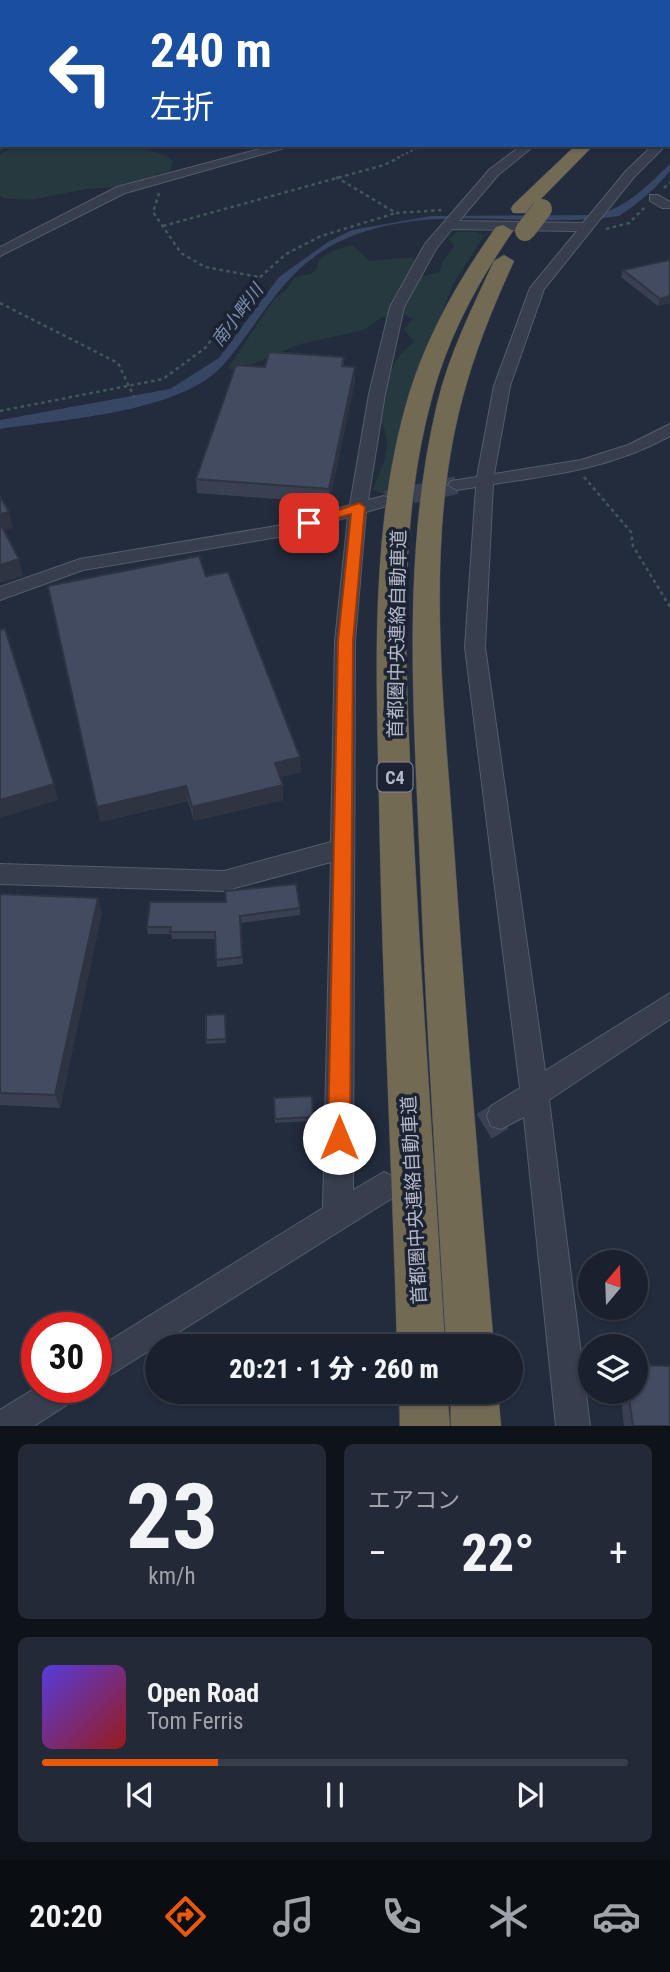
<!DOCTYPE html>
<html lang="ja">
<meta charset="utf-8">
<style>
body{margin:0;font-family:"Roboto Condensed","Noto Sans JP",sans-serif;background:#232936;color:#f1f3f6;height:100vh;display:flex;flex-direction:column;font-size:26px;white-space:nowrap}
*{box-sizing:border-box;margin:0}
p{font-size:23px;color:#9fa3aa}
.icon{flex:none;width:38px;height:38px;fill:none;stroke:currentColor;stroke-width:2;stroke-linecap:round;stroke-linejoin:round}
.map{position:relative;height:1426px;overflow:hidden}
.details{display:flex;flex-direction:column;gap:18px;padding:18px;background:#0e1219;flex:1}
.details>*{flex:none}
.hud{position:absolute;left:0px;top:0px;width:670px;height:147px;box-shadow:0 2px 5px #0004,0 0 0 2px #383e4a;background:#1a4fa0;color:#fff;overflow:hidden}
.needle{width:46px;rotate:19deg}
.tools{position:absolute;left:578px;top:1250px;display:grid;gap:14px}
.tools a{display:grid;place-items:center;width:70px;height:70px;border-radius:50%;background:#1a212e;box-shadow:0 2px 5px #0004,0 0 0 2px #383e4a;font-size:35px}
.speed{position:absolute;left:21px;top:1312px;display:flex;gap:14px;font-size:35px;font-weight:700;text-align:center}
.speed>*{display:grid;place-content:center;width:91px;height:91px;border-radius:50%;background:#1a212e;box-shadow:0 2px 5px #0004,0 0 0 2px #383e4a;line-height:1}
.speed .limit{border:10px solid #d22;background:#fff;color:#111}
.pin{position:absolute;display:grid;place-items:center;width:60px;height:60px;color:#fff;margin:-30px;border-radius:14px;box-shadow:0 4px 10px #0006}
.me{position:absolute;width:77px;margin:-38px;rotate:0deg;stroke-linejoin:round;filter:drop-shadow(0 0 5px #0008)}
.turn{display:flex;align-items:center;gap:24px;height:147px;padding:0 35px;font-size:32px}
.turn .icon{width:91px;height:91px;stroke-width:2.5}
.turn b{display:block;font-size:49px;line-height:60px}
.big{font-size:52px;font-weight:800;line-height:1.1}
.details .card{flex:1;display:flex;flex-direction:column;justify-content:center;gap:10px;min-width:0;padding:0 24px;border-radius:10px;background:#232936}
.details .dial{align-items:center;gap:0}
.dial b{font-size:91px;line-height:1}
.song{display:flex;align-items:center;gap:21px}
.cover{width:84px;height:84px;border-radius:10px;background:linear-gradient(135deg,hsl(250 70% 55%),hsl(0 70% 35%))}
.played{height:7px;border-radius:4px;background:linear-gradient(90deg,#ea580c 30%,#383e4a 30%)}
.keys{display:flex;justify-content:space-around;direction:ltr}
.heat{display:flex;justify-content:space-between;align-items:center;font-size:38px;direction:ltr}
.details .tiles{flex:1;display:grid;gap:18px;grid-template-columns:1fr 1fr}
.card:last-child{grid-column:span 2}
.trip{position:absolute;left:145px;top:1334px;width:378px;height:70px;border-radius:35px;background:#1a212e;box-shadow:0 2px 5px #0004,0 0 0 2px #383e4a;font-weight:800;line-height:70px;text-align:center}
.dock{display:flex;height:112px;justify-content:space-around;align-items:center;background:#0a0d12;color:#9fa3aa}
.dock .icon{width:49px;height:49px}
.dock .active{color:#ea580c}
.dock b{font-size:32px;color:#f1f3f6}
.map>svg:first-child{display:block}
.green{fill:#25393e}
.water{fill:#374664}
.lines{fill:none;stroke-linecap:round;stroke-linejoin:round}
.minor-tunnel-far1{stroke:#394152;stroke-width:18;stroke-dasharray:18 9;stroke-linecap:butt}
.minor-tunnel{stroke:#394152;stroke-width:29;stroke-dasharray:29 15;stroke-linecap:butt}
.minor-casing{stroke:#555c6b;stroke-width:2}
.highway-casing{stroke:#424958;stroke-width:1}
.path-far1{stroke:#43565b;stroke-width:2;stroke-dasharray:2.5 2.5;stroke-linecap:butt}
.path{stroke:#43565b;stroke-width:2.5;stroke-dasharray:3.5 3.5;stroke-linecap:butt}
.minor{fill:#373e4d;fill-rule:evenodd}
.highway{fill:#736a54;fill-rule:evenodd}
.highway-bridge-casing{stroke:#424958;stroke-width:21;stroke-linecap:butt}
.highway-bridge{stroke:#736a54;stroke-width:20}
.wall{fill:#394052}
.shaded-wall{fill:#2e3442}
.building{fill:#424b5f;stroke:#2e3442;stroke-width:2}
.route{fill:#ea580c;stroke:#983908;stroke-width:2}
.labels{text-anchor:middle;dominant-baseline:central;stroke-width:7;stroke-linejoin:round;paint-order:stroke}
.far-water-label{font-size:18px;font-style:italic;fill:#7b8db0;stroke:#1c2332}
.shield{fill:#1c2332;stroke:#868c9b;stroke-width:2}
.shield-label{font-size:18px;font-weight:bold;fill:#b3b9c8}
.street-label{font-size:19px;fill:#b3b9c8;stroke:#1c2332}
</style>
<div class="map">
<svg width="670" height="1426" viewBox="0 0 670 1426">
<rect width="100%" height="100%" fill="#232c3d"/>
<!-- green -->
<path class="green" d="M138,0L418,1V2H137Z
M14,145C50,145 148,138 173,161L171,170L120,187L86,189L30,200L3,198L0,195V155Z
M457,232H476L484,236L453,284L435,331L400,484L385,495L373,490C381,467 395,447 381,422C390,387 382,366 414,342L404,329L413,319L404,314L382,317L364,330L300,344L253,364L234,370L228,368L275,298L286,290L295,277L311,274L317,268L318,261L332,251L352,245L370,261L413,257L414,263L409,270L425,276L440,272L442,262L454,246L449,239Z"/>
<!-- water -->
<path class="water" d="M670,164V171C655,189 639,203 619,216C531,230 430,201 345,239C285,265 264,317 225,363C183,413 62,419 0,429V420L170,389L219,358L279,277L328,242L352,230L431,216L593,215C625,210 647,186 670,164Z"/>
<g class="lines">
<!-- minor-tunnel-far1 -->
<path class="minor-tunnel-far1" d="M386,500L457,485"/>
<!-- minor-tunnel -->
<path class="minor-tunnel" d="M409,1172L501,1116"/>
<!-- minor casing -->
<g class="minor-casing">
<path id="minor" d="M36,0H45L35,2Z
M510,0H520L509,2Z
M670,3V9L668,10V4Z
M2,24V30L0,31V25Z
M668,58H670L668,65Z
M0,99H2V105H0Z
M275,145H295L125,193L0,256V247L117,187Z
M522,145H535L498,175L459,221L583,223L626,171L653,145H666L634,177L544,289L510,386L494,474L581,460L628,445L670,424V436C614,467 556,475 493,484L485,647L545,1071L670,993V1019L549,1100L590,1426H556L524,1117L501,1129L491,1126L487,1116L491,1106L520,1088L465,647L476,487L457,490L448,485L451,481L477,477L494,386L530,288L577,231L452,229L436,249L404,307L385,394L368,500L384,496L393,501L390,505L366,512L355,641L353,1190L384,1172L394,1177L399,1187L394,1197L96,1384V1349L323,1208L331,862L224,891L0,884V864L224,871L331,842L335,641L348,517L284,536L83,570L0,600V587L80,559L282,525L350,505L369,394L390,307L425,244L490,169Z
M650,195H658L670,202V208H662L650,201Z
M37,1387L81,1388L76,1399L34,1426H0V1410Z"/>
</g>
<!-- highway casing -->
<g class="highway-casing">
<path id="highway" d="M670,97V107L668,108V98Z
M576,145H594L527,213H513L511,209L513,205Z
M503,225L513,231C478,282 449,335 433,394C396,526 406,669 412,804C421,985 435,1165 445,1346H397C392,1164 382,982 379,800C376,666 370,524 409,394C428,333 459,279 496,227Z
M504,255L514,261C493,307 475,351 462,400C423,549 445,711 455,862C466,1023 480,1185 494,1346H446C437,1186 426,1026 420,866C414,712 401,556 437,404C449,354 472,308 494,261Z
M399,1391H447L450,1426H400Z
M450,1391H498L501,1426H451Z"/>
</g>
<!-- path-far1 -->
<path class="path-far1" d="M631,0L634,2
M397,158L423,145"/>
<!-- path -->
<path class="path" d="M336,177L396,213L443,210
M664,188L670,182
M159,193L153,212L181,253L205,267L259,277
M163,226L384,165L400,157
M606,229L629,223L644,208
M0,303L118,363L134,397
M0,411L163,379L205,348L258,279L286,254L321,236L396,213
M584,477L631,532L633,546L670,607"/>
<!-- minor -->
<use href="#minor" class="minor"/>
<!-- highway -->
<use href="#highway" class="highway"/>
<!-- highway-bridge casing -->
<g class="highway-bridge-casing">
<path id="highway-bridge" d="M525,231L542,209"/>
</g>
<!-- highway-bridge -->
<use href="#highway-bridge" class="highway-bridge"/>
</g>
<!-- wall -->
<path class="wall" d="M670,261V303L658,306L621,277L623,270Z
M344,357V366L355,381L329,503L197,493L196,479L265,367Z
M206,576L300,757L301,772L280,777L283,800L194,821L188,801L100,822Z
M0,894L102,912L60,1108L0,1105Z
M300,908V915L241,923L243,964L217,967L215,939H172L171,934H148L147,927Z
M225,1014L226,1043L206,1044V1040Z
M312,1096L313,1121L275,1123L274,1098Z
M620,1391H635L670,1426H624Z"/>
<!-- shaded-wall -->
<path class="shaded-wall" d="M2,145H10L0,152V146Z
M670,296V303L658,306L660,299Z
M355,367V381L329,503V489Z
M9,512L13,528L0,531V514Z
M19,559L23,576L0,583V565Z
M300,757L301,772L275,778V763Z
M54,784L58,800L0,818V800Z
M283,785V800L194,821L192,807Z
M186,786L188,801L100,822L97,807Z
M98,898L102,912L60,1108L55,1095Z"/>
<!-- building -->
<path class="building" d="M0,117H2V145L0,146Z
M669,260L670,261V296L660,299L623,270Z
M269,352L344,357L342,366L355,367L329,489L196,479L236,365L265,367Z
M0,496L9,512L0,514Z
M0,523L19,559L0,565Z
M199,556L206,576L228,572L300,757L275,763L283,785L192,807L186,786L97,807L48,586Z
M5,629L54,784L0,800V630Z
M296,884L300,908L240,916L242,957L216,960L215,932H170L171,927H147L150,902H226L225,891Z
M0,894L98,898L55,1095L0,1093Z
M225,1014L226,1039L206,1040V1015Z
M312,1096L313,1117L275,1119L274,1098Z
M635,1365L670,1366V1426H633L628,1391H635Z"/>
<!-- route -->
<path class="route" d="M359,503L365,507L353,641L350,1138L347,1145L339,1148L331,1145L328,1138L338,641L351,514L309,527L302,523Z"/>
<g class="labels">
<!-- far-water labels -->
<g class="far-water-label">
<text transform="translate(237 315) rotate(-53)">南小畔川</text>
</g>
<!-- shield labels -->
<rect class="shield" x="377.5" y="762.5" width="35" height="29" rx="5"/>
<g class="shield-label">
<text x="395" y="777">C4</text>
</g>
<!-- street labels -->
<g class="street-label">
<text transform="translate(397 634) rotate(-89)">首都圏中央連絡自動車道</text>
<text transform="translate(414 1200) rotate(-93)">首都圏中央連絡自動車道</text>
</g>
</g>
</svg>
<div class="tools">
<a><svg class="needle" viewBox="-14 -14 28 28"><path d="M0-13l5 13h-10z" fill="#e53935"/><path d="M0 13l5-13h-10z" fill="#9fa3aa"/></svg></a>
<a><svg class="icon" aria-label="layers" viewBox="0 0 24 24"><path d="M12 4l9 5-9 5-9-5zM3 14l9 5 9-5"/></svg></a>
</div>
<div class="speed"><div class="limit">30</div></div>
<div class="pin" style="left:309px;top:523px;background:#d93025"><svg class="icon" aria-label="arrive" viewBox="0 0 24 24"><path d="M6 21V4h12l-3 4 3 4H6"/></svg></div>
<svg class="me" style="left:339px;top:1138px" viewBox="-20 -20 40 40"><circle r="19" fill="#fff"/><path d="M0-13L10 11 0 6-10 11z" fill="#ea580c"/></svg>
<div class="trip">20:21 · 1 分 · 260 m</div>
<div class="hud">
<div class="turn"><svg class="icon" aria-label="left" viewBox="0 0 24 24"><path d="M17 20v-9H6M10 6l-5 5 5 5"/></svg><div><b>240 m</b>左折</div></div>
</div>
</div>
<section class="details">
<div class="tiles">
<div class="card dial"><b>23</b><p>km/h</p></div>
<div class="card"><p>エアコン</p>
<div class="heat"><a>−</a><b class="big">22°</b><a>+</a></div>
</div>
<div class="card">
<div class="song"><i class="cover"></i><div><b>Open Road</b><p>Tom Ferris</p></div></div>
<div class="played"></div>
<div class="keys"><svg class="icon" aria-label="previous" viewBox="0 0 24 24"><path d="M18 5L8 12l10 7zM5 5v14"/></svg><svg class="icon" aria-label="pause" viewBox="0 0 24 24"><path d="M8 5v14M16 5v14"/></svg><svg class="icon" aria-label="next" viewBox="0 0 24 24"><path d="M6 5l10 7-10 7zM19 5v14"/></svg></div>
</div>
</div>
</section>
<nav class="dock">
<b>20:20</b>
<svg class="icon active" aria-label="directions" viewBox="0 0 24 24"><path d="M12 3l9 9-9 9-9-9zM9 14v-3h6M13 9l2 2-2 2"/></svg>
<svg class="icon" aria-label="music" viewBox="0 0 24 24"><path d="M9 18V5l10-2v13"/><circle cx="6" cy="18" r="3"/><circle cx="16" cy="16" r="3"/></svg>
<svg class="icon" aria-label="phone" viewBox="0 0 24 24"><path d="M5 4h4l2 5-3 2q2 4 5 5l2-3 5 2v4C11 20 4 13 5 4z"/></svg>
<svg class="icon" aria-label="climate" viewBox="0 0 24 24"><path d="M12 3v18M4 7l16 10M4 17L20 7"/></svg>
<svg class="icon" aria-label="car" viewBox="0 0 24 24"><path d="M5 17H2v-5l4-1 3-4h7l3 4 3 1v5h-3M9 17h6M6 11h13"/><circle cx="7" cy="17" r="2"/><circle cx="17" cy="17" r="2"/></svg>
</nav>
